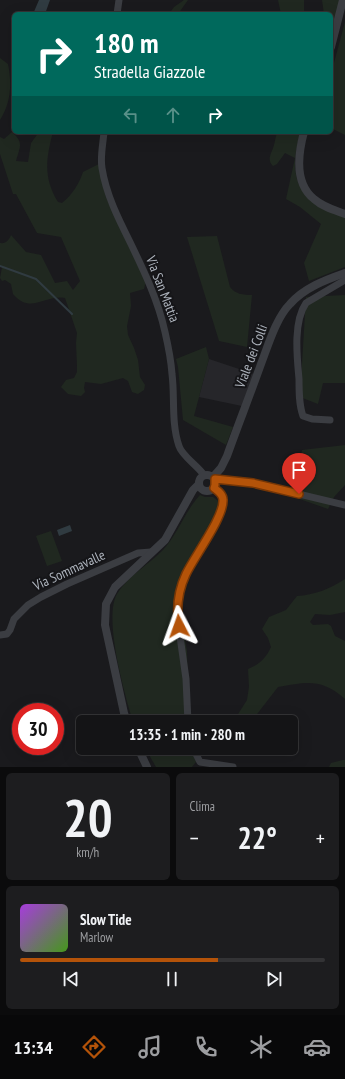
<!DOCTYPE html>
<html lang="it">
<meta charset="utf-8">
<style>
body{margin:0;font-family:"PT Sans Narrow",sans-serif;background:#1d1d1f;color:#f1f3f6;height:100vh;display:flex;flex-direction:column;font-size:15px;white-space:nowrap}
*{box-sizing:border-box;margin:0}
p{font-size:13px;color:#9d9ea1}
.icon{flex:none;width:22px;height:22px;fill:none;stroke:currentColor;stroke-width:2;stroke-linecap:round;stroke-linejoin:round}
.map{position:relative;height:767px;overflow:hidden}
.side{display:flex;flex-direction:column;gap:6px;padding:6px;background:#0b0b0c;flex:1}
.side>*{flex:none}
.guide{position:absolute;left:12px;top:12px;width:321px;height:122px;border-radius:6px;box-shadow:0 4px 16px #0002,0 0 0 1px #333335;background:#00695c;color:#fff;overflow:hidden}
.speed{position:absolute;left:12px;top:703px;display:flex;gap:8px;font-size:20px;font-weight:700;text-align:center}
.speed>*{display:grid;place-content:center;width:52px;height:52px;border-radius:50%;background:#141416;box-shadow:0 4px 16px #0002,0 0 0 1px #333335;line-height:1}
.speed .limit{border:6px solid #d22;background:#fff;color:#111}
.pin{position:absolute;display:grid;place-items:center;width:34px;height:34px;color:#fff;margin:-41px -17px;border-radius:50% 50% 50% 0;rotate:-45deg;box-shadow:0 0 4px #0007}
.pin .icon{rotate:45deg}
.me{position:absolute;width:44px;margin:-22px;rotate:356deg;stroke-linejoin:round;filter:drop-shadow(0 0 3px #0008)}
.turn{display:flex;align-items:center;gap:14px;height:84px;padding:0 16px;font-size:18px}
.turn .icon{width:52px;height:52px;stroke-width:2.5}
.turn b{display:block;font-size:28px;line-height:34px}
.lanes{display:flex;align-items:center;height:38px;padding:0 16px;background:#0003;justify-content:center;gap:20px;direction:ltr}
.lanes .off{opacity:.35}
.big{font-size:30px;font-weight:700;line-height:1.1}
.side .tile{flex:1;display:flex;flex-direction:column;justify-content:center;gap:6px;min-width:0;padding:0 14px;border-radius:6px;background:#1d1d1f}
.side .dial{align-items:center;gap:0}
.dial b{font-size:52px;line-height:1}
.song{display:flex;align-items:center;gap:12px}
.cover{width:48px;height:48px;border-radius:6px;background:linear-gradient(135deg,hsl(280 70% 55%),hsl(100 70% 35%))}
.played{height:4px;border-radius:2px;background:linear-gradient(90deg,#b45309 65%,#333335 65%)}
.keys{display:flex;justify-content:space-around;direction:ltr}
.heat{display:flex;justify-content:space-between;align-items:center;font-size:22px;direction:ltr}
.side .tiles{flex:1;display:grid;gap:6px;grid-template-columns:1fr 1fr}
.tile:last-child{grid-column:span 2}
.trip{position:absolute;left:76px;top:715px;width:222px;height:40px;border-radius:6px;background:#141416;box-shadow:0 4px 16px #0002,0 0 0 1px #333335;font-weight:700;line-height:40px;text-align:center}
.tab-bar{display:flex;height:64px;justify-content:space-around;align-items:center;background:#080809;color:#9d9ea1}
.tab-bar .icon{width:28px;height:28px}
.tab-bar .selected{color:#b45309}
.tab-bar b{font-size:18px;color:#f1f3f6}
.map>svg:first-child{display:block}
.built{fill:#26262a}
.green{fill:#202820}
.water{fill:#303b41}
.lines{fill:none;stroke-linecap:round;stroke-linejoin:round}
.stream{stroke:#303b41;stroke-width:2}
.minor{stroke:#3b3d42;stroke-width:7}
.tertiary{stroke:#3b3d42;stroke-width:8}
.route-casing{stroke:#753606;stroke-width:10}
.route{stroke:#b45309;stroke-width:7}
.labels{text-anchor:middle;dominant-baseline:central;stroke-width:4;stroke-linejoin:round;paint-order:stroke}
.street-label{font-size:14px;fill:#adb3bc;stroke:#151518}
</style>
<div class="map">
<svg width="345" height="767" viewBox="0 0 345 767">
<rect width="100%" height="100%" fill="#1a1a1d"/>
<!-- built -->
<path class="built" d="M209,359L254,374L242,406L199,397Z"/>
<!-- green -->
<path class="green" d="M184,0H188L178,14H169L174,7Z
M278,0H304V14H281Z
M322,0H340L334,22L331,20V14H324Z
M345,22V135L331,128V74Z
M0,58L8,64C12,84 11,103 0,120Z
M12,132C24,143 20,146 16,161L28,162L31,143L39,132H53C46,158 43,178 58,202L62,203C72,195 79,184 83,172L99,164L106,197L117,221L147,276L144,289L130,293L131,306L127,326L128,335L134,348L138,360L140,377L145,385L144,390L138,394L132,392L128,381L123,378L101,384L85,382L84,388L85,392L81,396L68,394L61,387L66,380L74,378L77,372V366L76,343L77,333L65,298C45,294 31,315 13,294L11,284L5,280L2,281L0,278L2,267L0,266V243C6,244 9,240 11,235L26,252L41,255L55,283L67,281L73,290L80,281L61,237L37,233L16,194H13L0,154V137L4,139Z
M277,132H301C293,155 290,184 312,201C321,208 334,212 345,217V267L309,281L304,263L321,224L300,207L286,199L295,158L285,153L277,164L273,166C266,159 272,153 274,145C275,141 276,136 277,132Z
M217,236L230,287C235,294 243,295 252,295L247,347L219,341L187,237Z
M345,295V383H323L318,404L300,397L306,297Z
M206,347L209,359L194,416L233,427L226,445L183,420L178,367L176,359Z
M345,445V485L334,497L328,509L294,497L302,450Z
M200,495L205,497H213L225,506L186,584L180,599V613L187,651L188,692L192,722H133C125,695 103,619 117,594C128,576 148,565 163,550C178,534 185,511 200,495Z
M51,531L62,561L47,566L36,536Z
M345,579V612L330,615L315,614L310,622L313,625L328,624L331,626L335,636L345,641V699C321,678 307,682 278,687L251,722H233L247,700L249,687L248,669C260,664 266,658 271,647L268,638L262,629L269,617L286,610L297,596C314,595 330,589 345,579Z
M145,748H196L199,758L192,767H156Z
M343,760H345V767H329L331,763Z"/>
<!-- water -->
<path class="water" d="M39,0H50L45,14H33Z
M70,525L72,531L59,536L57,530Z"/>
<g class="lines">
<!-- stream -->
<path class="stream" d="M0,266L36,279L72,314"/>
<!-- minor -->
<path class="minor" d="M117,14L119,0
M104,132C103,144 100,157 102,168C106,194 118,218 130,242C144,271 158,300 165,332C168,345 171,360 172,374C175,397 171,423 179,446C182,456 197,465 204,475
M330,420L312,419L303,416C299,405 299,392 299,379C297,357 293,322 306,303L345,280
M215,479L253,483L345,505
M0,635L7,634L10,630L14,619L28,605L41,597L67,584L138,553L151,552
M188,722L186,679L177,615L178,600L186,574L216,521L221,509L223,500L221,493L214,488
M193,748L200,762L233,767"/>
<!-- tertiary -->
<path class="tertiary" d="M331,47L343,0
M304,132C298,154 294,183 314,199C323,207 334,210 345,214
M199 483a8 8 0 1 1 16 0a8 8 0 1 1-16 0Z
M213,477L221,468L227,456C238,425 250,395 261,364C268,346 276,318 290,304C304,288 325,280 345,273
M127,722L124,713L105,625L106,604L115,587L165,540L193,490L199,484
M138,748L147,767"/>
</g>
<g class="lines">
<!-- route casing -->
<g class="route-casing">
<path id="route" d="M179,626C176,608 178,591 186,574C194,557 224,517 223,500C223,494 218,491 214,488L215,485V479L253,483L299,494"/>
</g>
<!-- route -->
<use href="#route" class="route"/>
</g>
<g class="labels">
<!-- street labels -->
<g class="street-label">
<text transform="translate(163 289) rotate(69)">Via San Mattia</text>
<text transform="translate(251 356) rotate(-69)">Viale dei Colli</text>
<text transform="translate(69 570) rotate(-25)">Via Sommavalle</text>
</g>
</g>
</svg>
<div class="speed"><div class="limit">30</div></div>
<div class="pin" style="left:299px;top:494px;background:#d93025"><svg class="icon" aria-label="arrive" viewBox="0 0 24 24"><path d="M6 21V4h12l-3 4 3 4H6"/></svg></div>
<svg class="me" style="left:179px;top:626px" viewBox="-20 -20 40 40"><path d="M0-17L14 15 0 8-14 15z" fill="#b45309" stroke="#fff" stroke-width="4"/></svg>
<div class="trip">13:35 · 1 min · 280 m</div>
<div class="guide">
<div class="turn"><svg class="icon" aria-label="right" viewBox="0 0 24 24"><path d="M7 20v-9h11M14 6l5 5-5 5"/></svg><div><b>180 m</b>Stradella Giazzole</div></div>
<div class="lanes"><svg class="icon off" aria-label="left" viewBox="0 0 24 24"><path d="M17 20v-9H6M10 6l-5 5 5 5"/></svg><svg class="icon off" aria-label="ahead" viewBox="0 0 24 24"><path d="M12 20V5M6 11l6-6 6 6"/></svg><svg class="icon" aria-label="right" viewBox="0 0 24 24"><path d="M7 20v-9h11M14 6l5 5-5 5"/></svg></div>
</div>
</div>
<section class="side">
<div class="tiles">
<div class="tile dial"><b>20</b><p>km/h</p></div>
<div class="tile"><p>Clima</p>
<div class="heat"><a>−</a><b class="big">22°</b><a>+</a></div>
</div>
<div class="tile">
<div class="song"><i class="cover"></i><div><b>Slow Tide</b><p>Marlow</p></div></div>
<div class="played"></div>
<div class="keys"><svg class="icon" aria-label="previous" viewBox="0 0 24 24"><path d="M18 5L8 12l10 7zM5 5v14"/></svg><svg class="icon" aria-label="pause" viewBox="0 0 24 24"><path d="M8 5v14M16 5v14"/></svg><svg class="icon" aria-label="next" viewBox="0 0 24 24"><path d="M6 5l10 7-10 7zM19 5v14"/></svg></div>
</div>
</div>
</section>
<nav class="tab-bar">
<b>13:34</b>
<svg class="icon selected" aria-label="directions" viewBox="0 0 24 24"><path d="M12 3l9 9-9 9-9-9zM9 14v-3h6M13 9l2 2-2 2"/></svg>
<svg class="icon" aria-label="music" viewBox="0 0 24 24"><path d="M9 18V5l10-2v13"/><circle cx="6" cy="18" r="3"/><circle cx="16" cy="16" r="3"/></svg>
<svg class="icon" aria-label="phone" viewBox="0 0 24 24"><path d="M5 4h4l2 5-3 2q2 4 5 5l2-3 5 2v4C11 20 4 13 5 4z"/></svg>
<svg class="icon" aria-label="climate" viewBox="0 0 24 24"><path d="M12 3v18M4 7l16 10M4 17L20 7"/></svg>
<svg class="icon" aria-label="car" viewBox="0 0 24 24"><path d="M5 17H2v-5l4-1 3-4h7l3 4 3 1v5h-3M9 17h6M6 11h13"/><circle cx="7" cy="17" r="2"/><circle cx="17" cy="17" r="2"/></svg>
</nav>
